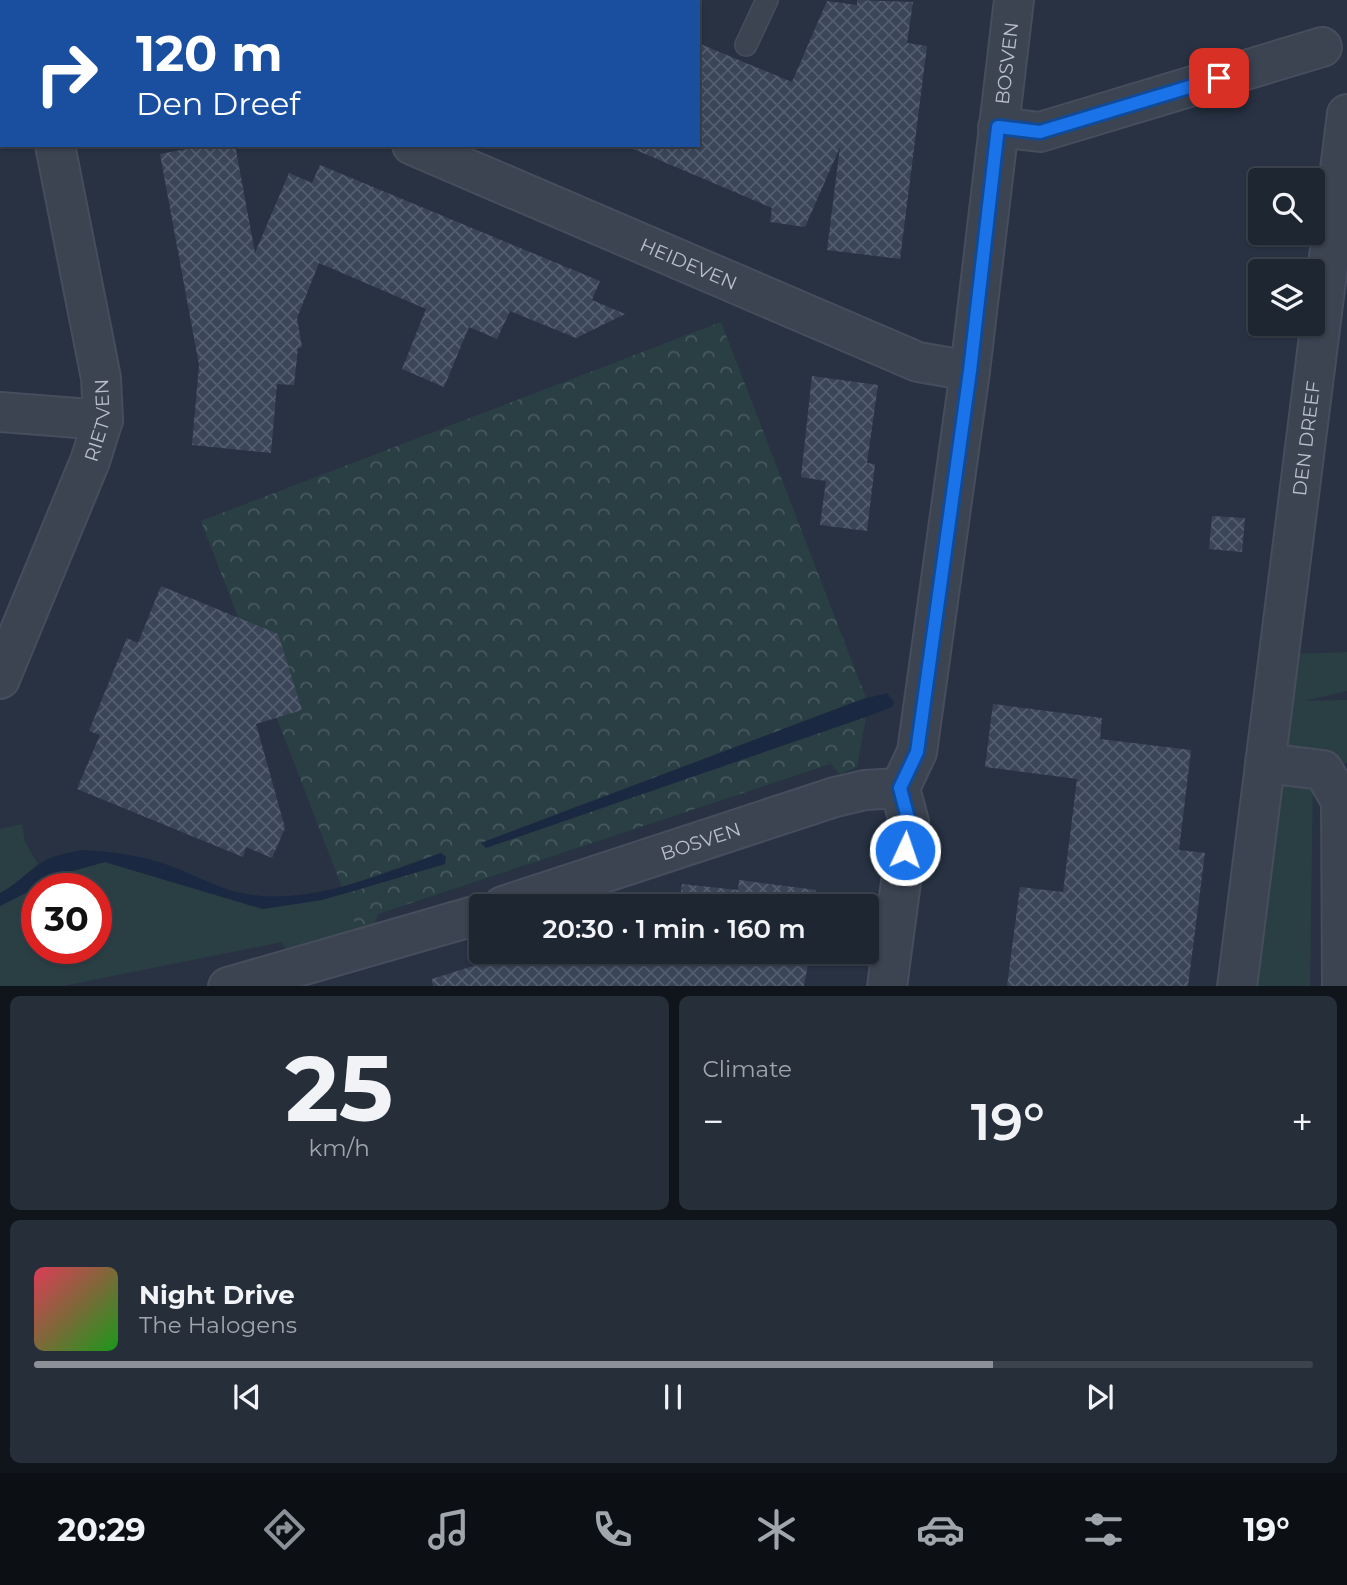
<!DOCTYPE html>
<meta charset="utf-8">
<style>
body{margin:0;font-family:Montserrat,sans-serif;background:#262e3a;color:#f1f3f6;height:100vh;display:flex;flex-direction:column;font-size:26px;white-space:nowrap}
*{box-sizing:border-box;margin:0}
p{font-size:23px;color:#a1a5ac}
.icon{flex:none;width:38px;height:38px;fill:none;stroke:currentColor;stroke-width:2;stroke-linecap:round;stroke-linejoin:round}
.map{position:relative;height:986px;overflow:hidden}
.details{display:flex;flex-direction:column;gap:10px;padding:10px;background:#10151c;flex:1}
.details>*{flex:none}
.top-card{position:absolute;left:0px;top:0px;width:700px;height:147px;box-shadow:0 2px 5px #0004,0 0 0 2px #3c434d;background:#1a4fa0;color:#fff;overflow:hidden}
.controls{position:absolute;left:1248px;top:168px;display:grid;gap:14px}
.controls a{display:grid;place-items:center;width:77px;height:77px;border-radius:7px;background:#1e2632;box-shadow:0 2px 5px #0004,0 0 0 2px #3c434d;font-size:35px}
.speed{position:absolute;left:21px;top:873px;display:flex;gap:14px;font-size:35px;font-weight:700;text-align:center}
.speed>*{display:grid;place-content:center;width:91px;height:91px;border-radius:50%;background:#1e2632;box-shadow:0 2px 5px #0004,0 0 0 2px #3c434d;line-height:1}
.speed .limit{border:10px solid #d22;background:#fff;color:#111}
.pin{position:absolute;display:grid;place-items:center;width:60px;height:60px;color:#fff;margin:-30px;border-radius:14px;box-shadow:0 4px 10px #0006}
.me{position:absolute;width:77px;margin:-38px;rotate:3deg;stroke-linejoin:round;filter:drop-shadow(0 0 5px #0008)}
.turn{display:flex;align-items:center;gap:24px;height:147px;padding:0 21px;font-size:32px}
.turn .icon{width:91px;height:91px;stroke-width:2.5}
.turn b{display:block;font-size:49px;line-height:60px}
.big{font-size:52px;font-weight:600;line-height:1.1}
.details .card{flex:1;display:flex;flex-direction:column;justify-content:center;gap:10px;min-width:0;padding:0 24px;border-radius:10px;background:#262e3a}
.details .dial{align-items:center;gap:0}
.dial b{font-size:91px;line-height:1}
.song{display:flex;align-items:center;gap:21px}
.cover{width:84px;height:84px;border-radius:10px;background:linear-gradient(135deg,hsl(350 70% 55%),hsl(120 70% 35%))}
.played{height:7px;border-radius:4px;background:linear-gradient(90deg,#8c9099 75%,#3c434d 75%)}
.keys{display:flex;justify-content:space-around;direction:ltr}
.heat{display:flex;justify-content:space-between;align-items:center;font-size:38px;direction:ltr}
.details .tiles{flex:1;display:grid;gap:10px;grid-template-columns:1fr 1fr}
.card:last-child{grid-column:span 2}
.trip{position:absolute;left:469px;top:894px;width:410px;height:70px;border-radius:7px;background:#1e2632;box-shadow:0 2px 5px #0004,0 0 0 2px #3c434d;font-weight:600;line-height:70px;text-align:center}
.menu{display:flex;height:112px;justify-content:space-around;align-items:center;background:#0c0f14;color:#a1a5ac}
.menu .icon{width:49px;height:49px}
.menu .on{color:#8c9099}
.menu b{font-size:32px;color:#f1f3f6}
.map>svg:first-child{display:block}
.green{fill:#2a3f44;fill-rule:evenodd}
.forest{fill:url(#forest-crowns)}
.water{fill:#1b2841}
.building{fill:url(#building-cross-hatch)}
.lines{fill:none;stroke-linecap:round;stroke-linejoin:round}
.service-casing{stroke:#464d5c;stroke-width:24}
.minor-casing{stroke:#464d5c;stroke-width:42}
.service{stroke:#3c4452;stroke-width:21}
.minor{stroke:#3c4452;stroke-width:38}
.route-casing{stroke:#114b97;stroke-width:18}
.route{stroke:#1a73e8;stroke-width:12}
.labels{text-anchor:middle;dominant-baseline:central;stroke-width:7;stroke-linejoin:round;paint-order:stroke}
.street-label{font-size:19px;fill:#babfcc;stroke:#212938}
</style>
<div class="map">
<svg width="1347" height="987" viewBox="0 0 1347 987">
<defs>
<pattern id="forest-crowns" width="20" height="18" patternUnits="userSpaceOnUse" patternTransform="scale(1.75)"><rect width="20" height="18" fill="#2a3f44"/><path d="M2 6a3 3 0 1 1 6 0M12 15a3 3 0 1 1 6 0" fill="none" stroke="#47595e"/></pattern>
<pattern id="building-cross-hatch" width="8" height="8" patternUnits="userSpaceOnUse" patternTransform="scale(1.75)"><rect width="8" height="8" fill="#3a4558"/><path d="M0 0l8 8M0 8l8-8" fill="none" stroke="#545e6f"/></pattern>
</defs>
<rect width="100%" height="100%" fill="#283243"/>
<!-- green -->
<path class="green" d="M1347,652V691L1303,701L1347,700V763H1332L1287,751L1281,702L1291,654Z
M1277,776L1313,777L1310,986L1248,987Z
M22,824L25,842L38,864L13,886L0,893V829Z
M105,862L263,909L344,894L360,936L288,956L282,942L63,986H0V906L65,873ZM37,889H96V948H37Z"/>
<!-- forest -->
<path class="forest" d="M721,322L866,698L481,843L866,717L857,767L840,774L830,764L378,914L371,933L360,936L344,894L445,864L441,853L342,887L201,521Z"/>
<!-- water -->
<path class="water" d="M887,693L894,702L892,707L866,717L486,848L481,843L860,700Z
M80,850C106,851 133,854 159,862C183,869 205,882 229,890C298,911 377,876 441,853L446,857L445,864L322,900L263,909L105,862L65,873L0,906V893C14,886 24,875 37,866C49,856 65,854 80,850Z"/>
<!-- building -->
<path class="building" d="M857,0L913,2L907,43L927,46L900,259L827,250L840,147L805,227L770,222L772,208L624,145H698V43L792,82L827,1L857,5Z
M208,145H235L255,253L289,173L312,183L320,165L600,281L592,300L625,314L576,338L510,311L497,339L469,327L444,387L402,369L426,309L319,263L297,318L302,347L298,348L294,385L277,384L271,453L192,445L199,365L160,154Z
M812,376L878,385L867,463L875,464L867,531L820,525L826,481L801,477Z
M1212,516L1245,518L1242,552L1209,549Z
M161,586L278,634L302,710L256,724L285,828L272,858L246,847L243,857L77,789L100,735L89,731L127,638L138,643Z
M993,704L1102,718L1100,739L1191,750L1179,850L1205,853L1188,986H1007L1020,887L1063,892L1077,779L985,767Z
M739,880L816,890L813,906H679L682,884L738,890Z
M517,952H810L804,986H433L432,979Z"/>
<g class="lines">
<!-- service casing -->
<g class="service-casing">
<path id="service" d="M746,45L767,0"/>
</g>
<!-- minor casing -->
<g class="minor-casing">
<g id="minor">
<path d="M28,0V2"/>
<path d="M998,127L1040,132L1322,47"/>
<path id="s1" d="M412,145L918,362L970,371"/>
<path d="M0,412L103,420"/>
<path id="s2" d="M0,679L90,461L103,420L101,378L55,145"/>
<path d="M1265,763L1323,770L1341,801L1342,987"/>
<path id="s3" d="M503,906L835,797L865,790L900,788"/>
<path d="M228,987L481,914"/>
<path id="s4" d="M887,987L909,822L900,788L917,752L970,371L1014,0"/>
<path id="s5" d="M1237,987L1347,114"/>
</g>
</g>
<!-- service -->
<use href="#service" class="service"/>
<!-- minor -->
<use href="#minor" class="minor"/>
</g>
<g class="lines">
<!-- route casing -->
<g class="route-casing">
<path id="route" d="M905,850L909,822L900,788L917,752L970,371L998,127L1040,132L1219,78"/>
</g>
<!-- route -->
<use href="#route" class="route"/>
</g>
<g class="labels">
<!-- street labels -->
<g class="street-label">
<text stroke="none"><textPath href="#s4" startOffset="936">BOSVEN</textPath></text>
<text stroke="none"><textPath href="#s1" startOffset="301">HEIDEVEN</textPath></text>
<text stroke="none"><textPath href="#s2" startOffset="278">RIETVEN</textPath></text>
<text stroke="none"><textPath href="#s5" startOffset="553">DEN DREEF</textPath></text>
<text stroke="none"><textPath href="#s3" startOffset="208">BOSVEN</textPath></text>
</g>
</g>
</svg>
<div class="controls">
<a><svg class="icon" aria-label="search" viewBox="0 0 24 24"><circle cx="10" cy="10" r="6"/><path d="M15 15l6 6"/></svg></a>
<a><svg class="icon" aria-label="layers" viewBox="0 0 24 24"><path d="M12 4l9 5-9 5-9-5zM3 14l9 5 9-5"/></svg></a>
</div>
<div class="speed"><div class="limit">30</div></div>
<div class="pin" style="left:1219px;top:78px;background:#d93025"><svg class="icon" aria-label="arrive" viewBox="0 0 24 24"><path d="M6 21V4h12l-3 4 3 4H6"/></svg></div>
<svg class="me" style="left:905px;top:850px" viewBox="-20 -20 40 40"><circle r="17" fill="#1a73e8" stroke="#fff" stroke-width="3"/><path d="M0-11L8 9 0 5-8 9z" fill="#fff"/></svg>
<div class="trip">20:30 · 1 min · 160 m</div>
<div class="top-card">
<div class="turn"><svg class="icon" aria-label="right" viewBox="0 0 24 24"><path d="M7 20v-9h11M14 6l5 5-5 5"/></svg><div><b>120 m</b>Den Dreef</div></div>
</div>
</div>
<section class="details">
<div class="tiles">
<div class="card dial"><b>25</b><p>km/h</p></div>
<div class="card"><p>Climate</p>
<div class="heat"><a>−</a><b class="big">19°</b><a>+</a></div>
</div>
<div class="card">
<div class="song"><i class="cover"></i><div><b>Night Drive</b><p>The Halogens</p></div></div>
<div class="played"></div>
<div class="keys"><svg class="icon" aria-label="previous" viewBox="0 0 24 24"><path d="M18 5L8 12l10 7zM5 5v14"/></svg><svg class="icon" aria-label="pause" viewBox="0 0 24 24"><path d="M8 5v14M16 5v14"/></svg><svg class="icon" aria-label="next" viewBox="0 0 24 24"><path d="M6 5l10 7-10 7zM19 5v14"/></svg></div>
</div>
</div>
</section>
<nav class="menu">
<b>20:29</b>
<svg class="icon on" aria-label="directions" viewBox="0 0 24 24"><path d="M12 3l9 9-9 9-9-9zM9 14v-3h6M13 9l2 2-2 2"/></svg>
<svg class="icon" aria-label="music" viewBox="0 0 24 24"><path d="M9 18V5l10-2v13"/><circle cx="6" cy="18" r="3"/><circle cx="16" cy="16" r="3"/></svg>
<svg class="icon" aria-label="phone" viewBox="0 0 24 24"><path d="M5 4h4l2 5-3 2q2 4 5 5l2-3 5 2v4C11 20 4 13 5 4z"/></svg>
<svg class="icon" aria-label="climate" viewBox="0 0 24 24"><path d="M12 3v18M4 7l16 10M4 17L20 7"/></svg>
<svg class="icon" aria-label="car" viewBox="0 0 24 24"><path d="M5 17H2v-5l4-1 3-4h7l3 4 3 1v5h-3M9 17h6M6 11h13"/><circle cx="7" cy="17" r="2"/><circle cx="17" cy="17" r="2"/></svg>
<svg class="icon" aria-label="filters" viewBox="0 0 24 24"><path d="M4 7h16M4 17h16"/><circle cx="9" cy="7" r="2"/><circle cx="15" cy="17" r="2"/></svg>
<b>19°</b>
</nav>
